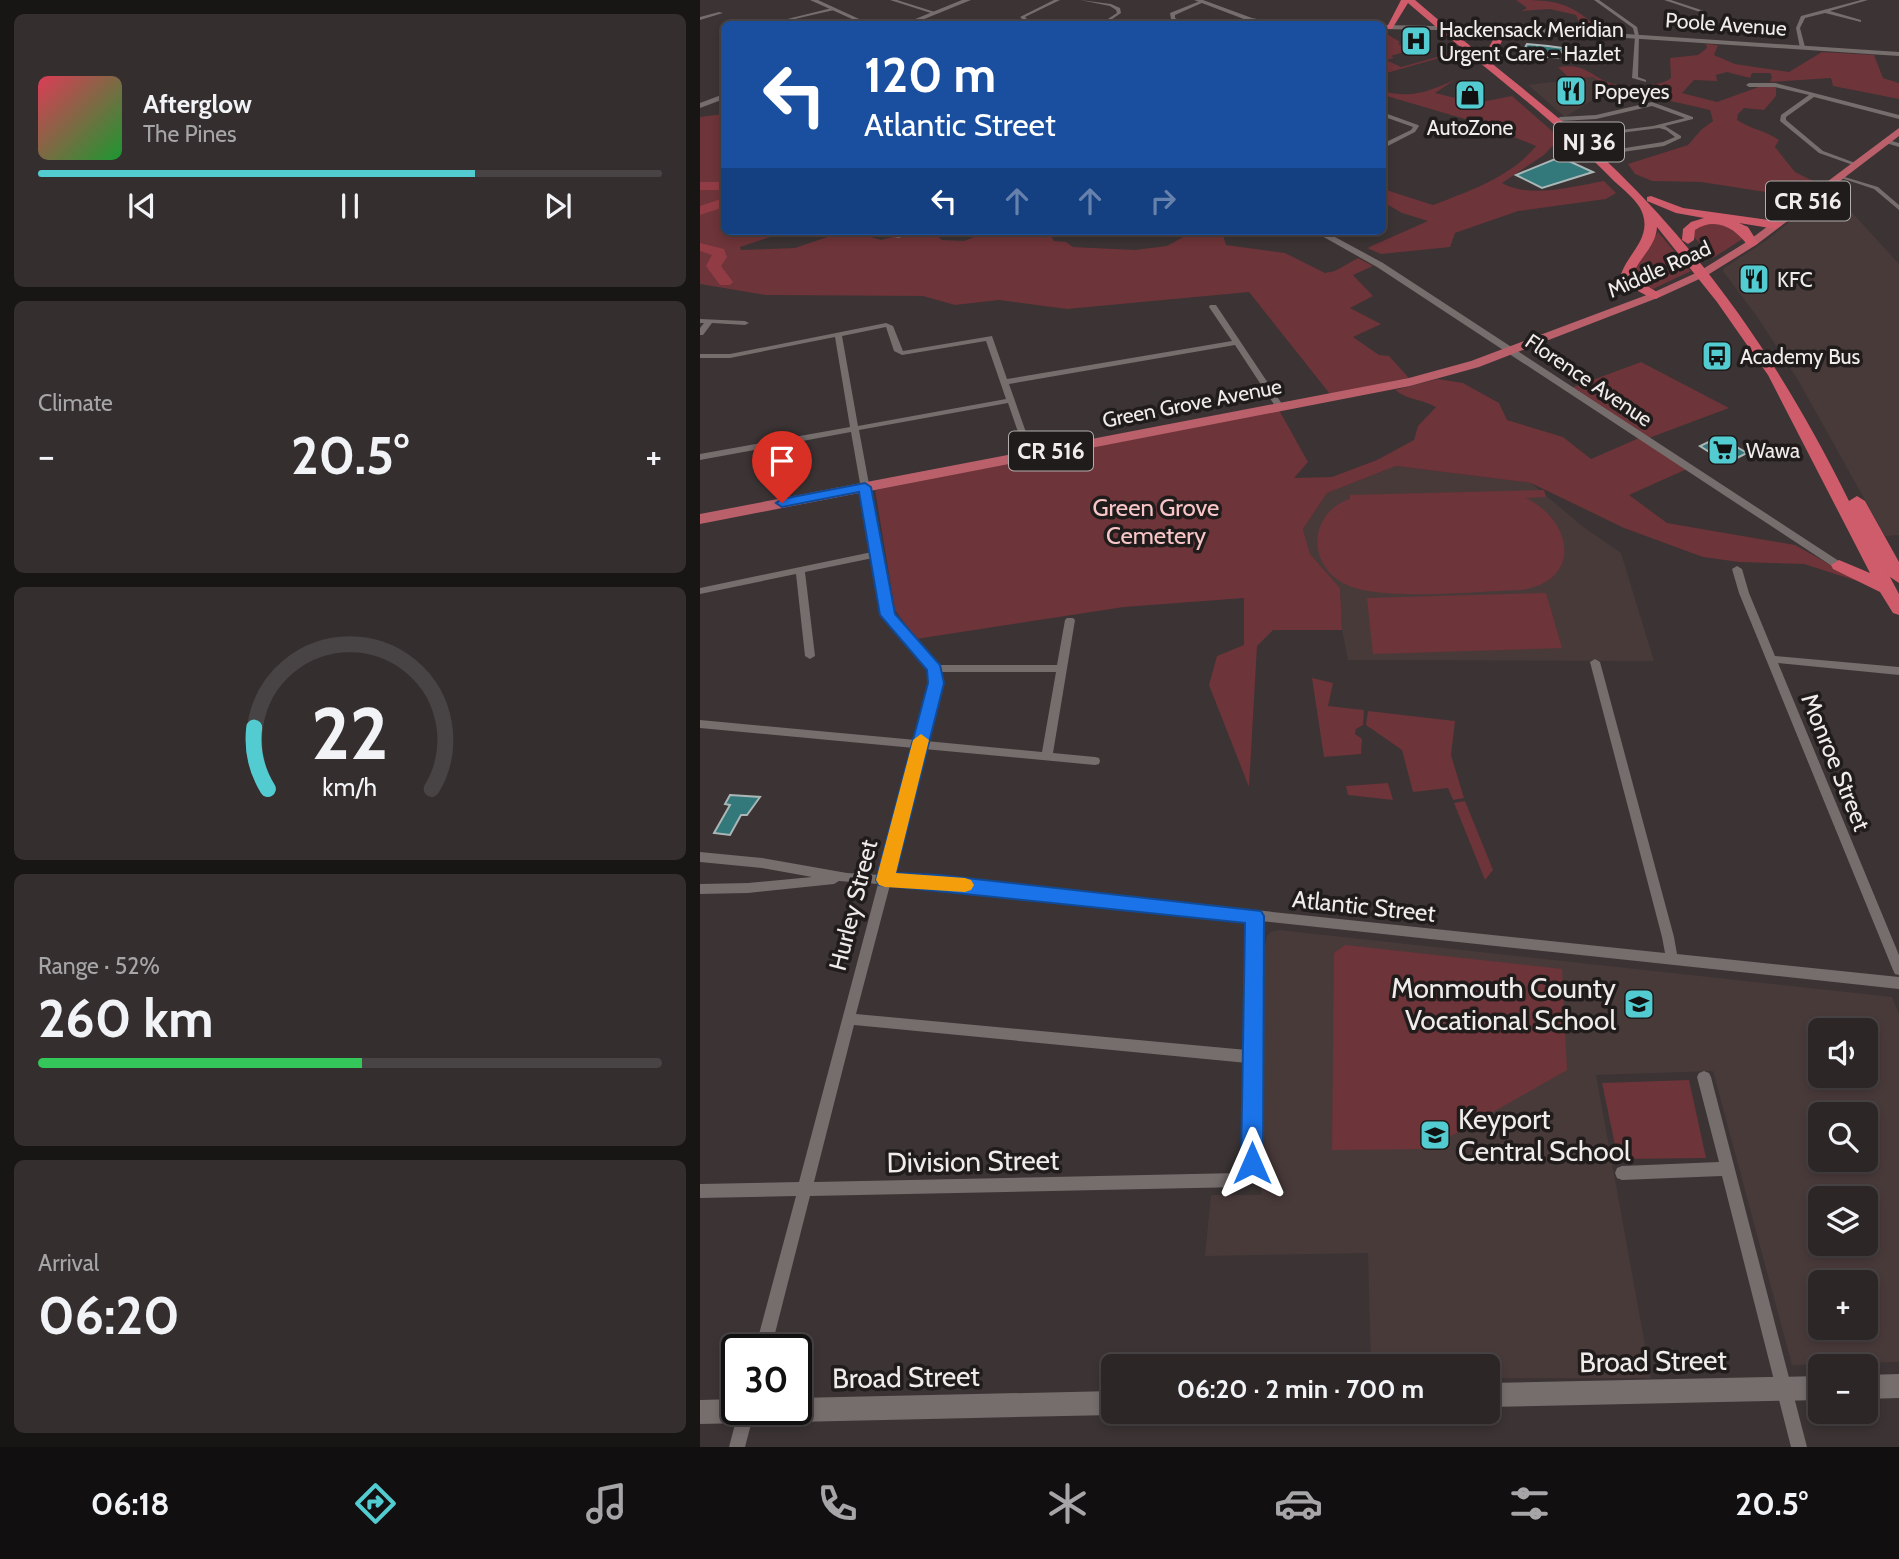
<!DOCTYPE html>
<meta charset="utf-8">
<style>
body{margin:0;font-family:Cabin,sans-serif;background:#342e2f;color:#f1f3f6;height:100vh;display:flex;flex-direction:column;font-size:26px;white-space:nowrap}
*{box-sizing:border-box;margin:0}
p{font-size:23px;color:#a6a5a7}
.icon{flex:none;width:38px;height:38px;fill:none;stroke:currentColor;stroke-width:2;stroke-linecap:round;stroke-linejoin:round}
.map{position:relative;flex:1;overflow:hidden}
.panel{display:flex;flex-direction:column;gap:14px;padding:14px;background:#181515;width:700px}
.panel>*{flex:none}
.hud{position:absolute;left:21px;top:21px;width:665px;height:214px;border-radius:10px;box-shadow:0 4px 10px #0003,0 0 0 2px #484344;background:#1a4fa0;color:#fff;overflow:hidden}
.buttons{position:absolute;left:1108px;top:1018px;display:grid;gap:14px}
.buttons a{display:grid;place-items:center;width:70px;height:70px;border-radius:10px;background:#2c2627;box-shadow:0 4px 10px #0003,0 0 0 2px #484344;font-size:35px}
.speed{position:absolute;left:21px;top:1334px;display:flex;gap:14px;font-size:35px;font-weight:700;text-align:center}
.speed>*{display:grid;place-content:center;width:91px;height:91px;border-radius:50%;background:#2c2627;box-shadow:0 4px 10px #0003,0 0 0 2px #484344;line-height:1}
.speed .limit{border:4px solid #111;border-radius:10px;background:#fff;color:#111}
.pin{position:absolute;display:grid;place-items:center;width:60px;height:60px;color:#fff;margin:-72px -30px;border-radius:50% 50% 50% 0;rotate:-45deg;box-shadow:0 0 7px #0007}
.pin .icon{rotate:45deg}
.me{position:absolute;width:77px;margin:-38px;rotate:0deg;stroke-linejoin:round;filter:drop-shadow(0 0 5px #0008)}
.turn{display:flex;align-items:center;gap:24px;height:147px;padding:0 28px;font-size:32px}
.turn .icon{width:91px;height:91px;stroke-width:2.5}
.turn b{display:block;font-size:49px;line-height:60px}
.lanes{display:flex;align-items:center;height:66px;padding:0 28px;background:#0003;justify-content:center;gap:35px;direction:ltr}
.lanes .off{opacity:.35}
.big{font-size:52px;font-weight:700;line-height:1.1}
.panel .widget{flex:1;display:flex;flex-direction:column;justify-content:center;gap:10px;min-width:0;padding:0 24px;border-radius:10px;background:#342e2f}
.panel .dial{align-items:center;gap:0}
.dial svg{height:182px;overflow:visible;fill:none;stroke:#484344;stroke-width:7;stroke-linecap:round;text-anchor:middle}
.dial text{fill:#f1f3f6;stroke:none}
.song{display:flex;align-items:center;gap:21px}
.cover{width:84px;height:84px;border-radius:10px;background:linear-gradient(135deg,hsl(350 70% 55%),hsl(130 70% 35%))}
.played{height:7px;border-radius:4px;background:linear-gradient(90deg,#52ccd1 70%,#484344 70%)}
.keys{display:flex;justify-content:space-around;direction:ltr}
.heat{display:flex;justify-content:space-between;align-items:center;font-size:38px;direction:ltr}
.charge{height:10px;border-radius:5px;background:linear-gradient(90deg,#34c759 52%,#484344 0)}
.trip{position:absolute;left:401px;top:1354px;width:399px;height:70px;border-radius:10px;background:#2c2627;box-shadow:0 4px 10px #0003,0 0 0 2px #484344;font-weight:700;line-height:70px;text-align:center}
.menu{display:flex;height:112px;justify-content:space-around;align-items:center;background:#120f10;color:#a6a5a7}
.menu .icon{width:49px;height:49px}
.menu .active{color:#52ccd1}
.menu b{font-size:32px;color:#f1f3f6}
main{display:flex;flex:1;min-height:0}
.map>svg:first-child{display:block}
.built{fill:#493a3a;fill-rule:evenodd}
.green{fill:#6d3439}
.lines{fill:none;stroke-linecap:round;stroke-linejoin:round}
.river{fill:#913c45;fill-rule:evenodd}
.building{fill:#33787a;stroke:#abb6b6;stroke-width:2}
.minor{fill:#766d6d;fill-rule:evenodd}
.tertiary{fill:#766d6d;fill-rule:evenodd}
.secondary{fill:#766d6d;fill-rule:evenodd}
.primary{fill:#b9606b;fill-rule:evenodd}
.trunk{fill:#cf5c6a;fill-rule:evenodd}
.route{fill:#1a73e8;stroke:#114b97;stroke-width:2}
.slow{fill:#f59e0b}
.labels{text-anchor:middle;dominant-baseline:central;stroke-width:7;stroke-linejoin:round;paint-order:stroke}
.far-street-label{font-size:21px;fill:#f1ecec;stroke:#201c1c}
.far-poi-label{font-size:21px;fill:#f1ecec;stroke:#201c1c;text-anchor:start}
.shield{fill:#201c1c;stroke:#b2aeae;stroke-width:2}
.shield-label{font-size:23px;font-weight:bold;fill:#f1ecec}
.park-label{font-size:24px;fill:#f9c6c8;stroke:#201c1c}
.street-label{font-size:24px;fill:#f1ecec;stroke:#201c1c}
.near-poi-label{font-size:28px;fill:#f1ecec;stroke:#201c1c;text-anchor:end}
.near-street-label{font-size:28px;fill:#f1ecec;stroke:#201c1c}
</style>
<main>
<section class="panel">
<div class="widget">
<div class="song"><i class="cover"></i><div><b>Afterglow</b><p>The Pines</p></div></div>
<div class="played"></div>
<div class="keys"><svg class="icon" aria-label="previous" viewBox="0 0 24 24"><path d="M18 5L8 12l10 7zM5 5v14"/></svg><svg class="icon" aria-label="pause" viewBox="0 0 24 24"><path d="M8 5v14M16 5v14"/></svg><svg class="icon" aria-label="next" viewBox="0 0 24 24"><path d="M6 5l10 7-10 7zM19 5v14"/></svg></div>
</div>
<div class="widget"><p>Climate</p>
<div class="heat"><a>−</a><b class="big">20.5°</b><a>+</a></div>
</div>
<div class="widget dial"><svg viewBox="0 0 100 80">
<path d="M14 69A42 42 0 1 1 86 69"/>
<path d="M14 69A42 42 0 0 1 8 42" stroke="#52ccd1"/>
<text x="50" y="56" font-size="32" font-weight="700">22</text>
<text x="50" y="72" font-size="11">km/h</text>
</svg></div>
<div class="widget"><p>Range · 52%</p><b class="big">260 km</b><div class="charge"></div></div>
<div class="widget"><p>Arrival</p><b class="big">06:20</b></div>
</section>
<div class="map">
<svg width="1199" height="1447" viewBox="0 0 1199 1447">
<rect width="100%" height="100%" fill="#3b3334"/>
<!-- built -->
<path class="built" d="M893,77L910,89L865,117L828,85Z
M1118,199L1148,208L1199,264V535L1185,536L1098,380L1058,318L1023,271L1024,268L1067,240Z
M696,466L831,483L882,526L921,553L954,661L648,660L642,630L640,588L610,554L603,529L627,493Z
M579,930L1192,997L1199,1014V1362L1092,1365L1013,1071L896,1075L951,1378H788V1367H671L668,1253L505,1256L511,1195H561L565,945L567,936L570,932ZM1120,1031H1166V1076H1120ZM1120,1115H1166V1160H1120ZM1120,1199H1166V1244H1120ZM1120,1283H1166V1328H1120Z"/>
<!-- green -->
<path class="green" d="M810,0C851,0 870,0 898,29L881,27L876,15L850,9L822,11L827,8L816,0Z
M682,31L700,42L698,44L714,49L691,56L694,58L686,60L701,67L748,54L751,52L750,48L764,51L683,74Z
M1006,44L1018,45L1014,55L1035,64L1089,72L1122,52L1174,55L1183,78L1199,83V99L1133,86L1131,78L1070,82L1072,77L1070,73H1052L1050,78L1027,72L1016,75L1017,81L994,80L982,93L1017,102L1064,85L1076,87V96L1064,110L1044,108L1038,114L1037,120C1051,129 1066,131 1079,140L1075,147L1095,172L1117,183L1098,197L1001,182L952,181L935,174L928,164L988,145L1001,130L1013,121L1010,110L936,93L917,94L893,77L870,79L858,67C883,64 885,71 905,81C919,88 959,88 971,78L970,58L998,55L1007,48Z
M756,79L735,93L776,103L812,96L860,138L844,155L802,183C830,199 874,186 904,181L916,193L906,199L818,211L755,233L750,247L681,254L667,248L728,221L702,213L683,202V189L733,205C769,191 811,177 836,146L782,124L683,95V91C711,99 731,91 756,79Z
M24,114V231H88L40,247L41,250L95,248L142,232L158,233L181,240L214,231H231L242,240L264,241L282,234L281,231L349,233L354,241L366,242L373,247L435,250L467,246L494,231H526L523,235L526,245L585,253L625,273L635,271L658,258L673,266L653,275L673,296L650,308L681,324L653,337L679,355L689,356L709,378L630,394L549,292L367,309L299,300L255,305L223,296L65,295L0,284V117Z
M1010,223L1030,225L1044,238L1013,258L994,237L991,229Z
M958,232L991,271L953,289L934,280L932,269Z
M941,362L1029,408L949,438L987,469L929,495L967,523L1095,545L1163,583L1104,564L1039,562L1003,557L924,528L831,483L696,466L627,493L603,529L610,554L640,588L642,630H573L557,646L549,787L509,685L517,656L544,645V598L424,607L216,639L195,610L175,490L579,410L608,462L594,478L632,477L677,460L714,440L718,426L736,407C722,399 707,400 695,390L738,379L763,383L799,403L807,420L863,437L891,459L939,438L868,389Z
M844,490L846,497L826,498C873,521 883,581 821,590C778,591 680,602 645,584C606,565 609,512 650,499V495Z
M846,593L862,648L673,654L667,598Z
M612,678L633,683L628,706L664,710L663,725L656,729L655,734L662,739L661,754L624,757Z
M668,711L755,721L751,755L764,798L753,800L748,788L713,792L702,750L666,725Z
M688,783L693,800L648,795L646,786Z
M765,801L793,870L785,880L754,803Z
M645,945L862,969L867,1070L728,1149L632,1150L634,953Z
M989,1080L1006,1158L918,1159L902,1083Z"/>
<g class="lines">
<!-- river -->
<path class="river" d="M0,182H24V190H0Z
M24,198V207L0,215V206Z
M0,243L24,249L27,257L21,266L33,282L30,285H20L6,266L12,255L0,251Z"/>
</g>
<!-- building -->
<path class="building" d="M827,44L848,46L863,48L858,58L821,54Z
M860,157L893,172L842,188L816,175Z
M1019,437L1047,453L1027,463L1000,446Z
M30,795L60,797L47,815H41L30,835L14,833L30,805L25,804Z"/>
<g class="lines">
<!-- minor -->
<path class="minor" d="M190,0H197L238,13L234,14Z
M354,0H360L325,17L332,24H328L320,17Z
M380,0L411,4L420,8L421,13L405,24H400L417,13L416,10L410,6Z
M894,0H899L937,27L939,36L938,77L946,80V82L932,78L935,36L933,28Z
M964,0H971L1007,12L1003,13Z
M1161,0H1168L1130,11L1161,20V22L1125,13L1105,18L1100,28L1105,47L1100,48L1096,28L1101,16Z
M500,1L504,2L475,15V18L486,24H481L471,19L470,13Z
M132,8L134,10L73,24H67Z
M19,12L23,13L0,20V17Z
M1075,83L1199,115V119L1114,97L1086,117V120L1123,151L1158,164L1153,165L1119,153L1080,121L1081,115L1109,95L1075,87H1049L1046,85L1049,83Z
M952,102L993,117V119L965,126L981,136V138L964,146L902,155L899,153L900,152L963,142L975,137L966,130L959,128L882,138L880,137V135L953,126L985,118L952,106L896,119L860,121L857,119L860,117L896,115Z
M682,112L718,125L719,126L715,132L682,149V144L711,130L713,127L682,116Z
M1185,139L1199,143V147L1183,142L1182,141Z
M1138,175L1178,187L1199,205V210L1174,189L1138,177Z
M207,231H216L199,238L194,237Z
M510,305H516L584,407L583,409H577L535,345L309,384L334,455L330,457L326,455L308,403L159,430L193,614L238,665H357L365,620L367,618H373L375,620L353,753L395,757L399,758L400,761L399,764L395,765L224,749L192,875L239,877L965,953L962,937L890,662L895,659L900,662L974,937L977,954L1199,977V989L561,921L559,1163C557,1175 554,1182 542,1187L110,1196L71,1349H55L96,1196L0,1198V1184L99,1182L178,884L139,881L134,884L48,893L0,894V884L48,883L112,877L62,868L0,862V852L62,858L147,873L180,875L214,748L0,728V720L216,740L231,683L230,670L183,615L173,558L105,572L115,656L110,659L105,656L96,574L0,594V588L172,552L151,432L0,460V454L150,427L135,337L30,358H0V354H30L186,323L193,326L203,351L292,336L307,379L532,341L509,307ZM186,327L194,351L202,355L286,341L306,399L158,426L142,336ZM240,672H356L342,752L226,741L241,683ZM190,885L239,887L549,920L547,1050L156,1014ZM154,1025L547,1063L544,1169L539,1173L114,1182Z
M0,319L45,321L49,323L45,325L12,323L3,335H0V328L4,323H0Z
M1037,566L1042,569L1049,593L1075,656L1199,667V675L1078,663L1199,955V975L1195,974L1193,970L1039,593L1032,569Z
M1004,1071L1009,1073L1011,1077L1107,1447H1091L1022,1176L922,1180L917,1178L915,1173L917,1168L922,1166L1019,1162L997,1077L999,1073Z
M39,1409H55L45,1447H29Z"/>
<!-- tertiary -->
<path class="tertiary" d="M110,0H118L170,24H163Z
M494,0H503L552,18L585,24L549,21Z
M682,25L836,28L1199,52V56L836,32L682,29Z
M613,231H624L683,263L1145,565L1139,569L1135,568L677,267Z"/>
<!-- secondary -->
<path class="secondary" d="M262,0H271L212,24H203Z
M24,94V99L0,108V103Z
M1199,1374V1398L1166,1399V1375Z
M1120,1376V1400L788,1407V1383Z
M413,1391V1412H420L413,1415L0,1424V1400L37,1399V1409H96V1398Z"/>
<!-- primary -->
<path class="primary" d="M1199,128V136L1056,245L1006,276L960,297L779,367L710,386L0,524V514L709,378L771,361L952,293L998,272L1048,241Z"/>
<!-- trunk -->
<path class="trunk" d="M701,0H715C782,58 855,110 918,172C1015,267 1089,379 1149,501L1157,496L1165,501L1199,562V583L1190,577L1157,515L1199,594V615L1193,613L1180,592L1133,569L1131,565L1139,560L1170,573L1068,375L1017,302L957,227C956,246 940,257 933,274L939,281L962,295L956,299C940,294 930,287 921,274C929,252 952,238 942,212C938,201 923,189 914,181C851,116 776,62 708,3L692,29H686Z
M801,26L808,28L799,47L798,59L790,61L789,47Z
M951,196L983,208L1076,221L1082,225L1076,229L1039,223L1048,227L1058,243L1052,247L1048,246C1036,228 1015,216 995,230L994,240L988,244L982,240L983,229L991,222L1004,218L976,213L947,201V197Z"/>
</g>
<!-- route -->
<path class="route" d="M165,483L171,487L195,614L240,665L244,683L196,873L239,875L561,911L564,916L563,1163L559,1171L552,1174L544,1171L541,1163L545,923L179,885L176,880L228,683L227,670L180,615L159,492L82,507L76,503L82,499Z"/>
<!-- slow -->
<path class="slow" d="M221,734L229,740L196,873L265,878L271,880L274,885L271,890L265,892L185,887L179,885L176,880L213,740Z"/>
<!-- icons -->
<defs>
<g id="hospital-square" transform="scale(1.575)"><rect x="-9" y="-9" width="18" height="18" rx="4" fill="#52ccd1" stroke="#201c1c"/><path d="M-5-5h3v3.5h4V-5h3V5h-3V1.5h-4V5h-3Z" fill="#111"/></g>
<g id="restaurant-square" transform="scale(1.575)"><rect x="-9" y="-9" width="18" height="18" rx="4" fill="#52ccd1" stroke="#201c1c"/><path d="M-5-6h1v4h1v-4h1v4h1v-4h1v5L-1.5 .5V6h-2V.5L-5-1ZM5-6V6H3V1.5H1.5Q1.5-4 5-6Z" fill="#111"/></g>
<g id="shop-square" transform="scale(1.575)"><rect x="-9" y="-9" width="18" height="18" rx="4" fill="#52ccd1" stroke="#201c1c"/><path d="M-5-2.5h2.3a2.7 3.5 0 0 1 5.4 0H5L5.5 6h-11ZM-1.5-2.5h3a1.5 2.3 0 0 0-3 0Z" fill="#111"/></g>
<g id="bus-square" transform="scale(1.575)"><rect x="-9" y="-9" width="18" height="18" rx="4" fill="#52ccd1" stroke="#201c1c"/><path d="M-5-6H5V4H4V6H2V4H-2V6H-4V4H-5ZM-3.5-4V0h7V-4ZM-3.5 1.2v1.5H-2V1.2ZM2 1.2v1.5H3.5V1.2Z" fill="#111"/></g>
<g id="supermarket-square" transform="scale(1.575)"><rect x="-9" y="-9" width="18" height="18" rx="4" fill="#52ccd1" stroke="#201c1c"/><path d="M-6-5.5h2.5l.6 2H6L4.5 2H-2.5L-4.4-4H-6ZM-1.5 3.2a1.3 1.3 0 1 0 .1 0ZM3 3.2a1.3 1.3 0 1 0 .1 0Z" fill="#111"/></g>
<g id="school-square" transform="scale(1.575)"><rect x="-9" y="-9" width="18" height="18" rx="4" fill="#52ccd1" stroke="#201c1c"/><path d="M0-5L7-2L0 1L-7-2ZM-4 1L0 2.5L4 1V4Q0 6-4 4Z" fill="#111"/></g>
</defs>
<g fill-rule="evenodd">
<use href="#hospital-square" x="716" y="41"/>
<use href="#restaurant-square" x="871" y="91"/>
<use href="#shop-square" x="770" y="95"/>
<use href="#restaurant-square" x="1054" y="279"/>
<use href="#bus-square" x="1017" y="356"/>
<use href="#supermarket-square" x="1023" y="450"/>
<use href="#school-square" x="939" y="1004"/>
<use href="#school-square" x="735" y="1135"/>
</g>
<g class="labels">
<!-- far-street labels -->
<g class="far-street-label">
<text transform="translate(1026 24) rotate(4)">Poole Avenue</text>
<text transform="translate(959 269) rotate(-24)">Middle Road</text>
<text transform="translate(889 380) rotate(34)">Florence Avenue</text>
<text transform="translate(492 403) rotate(-11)">Green Grove Avenue</text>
</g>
<!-- far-poi labels -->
<g class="far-poi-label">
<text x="739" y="29">Hackensack Meridian<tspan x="739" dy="24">Urgent Care - Hazlet</tspan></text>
<text x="894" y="91">Popeyes</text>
<text x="770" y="127" text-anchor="middle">AutoZone</text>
<text x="1077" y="279">KFC</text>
<text x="1040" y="356">Academy Bus</text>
<text x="1046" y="450">Wawa</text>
</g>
<!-- shield labels -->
<g class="shield">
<rect x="854" y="122.5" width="70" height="39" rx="5"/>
<rect x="1066" y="181.5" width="84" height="39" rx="5"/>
<rect x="309" y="431.5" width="84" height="39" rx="5"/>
</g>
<g class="shield-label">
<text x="889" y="142">NJ 36</text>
<text x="1108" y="201">CR 516</text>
<text x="351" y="451">CR 516</text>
</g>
<!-- park labels -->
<g class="park-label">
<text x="456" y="507">Green Grove<tspan x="456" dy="28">Cemetery</tspan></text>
</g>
<!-- street labels -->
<g class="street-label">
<text transform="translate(1136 762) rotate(68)">Monroe Street</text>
<text transform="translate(153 905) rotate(-76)">Hurley Street</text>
<text transform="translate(664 906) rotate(6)">Atlantic Street</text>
</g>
<!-- near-poi labels -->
<g class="near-poi-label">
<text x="916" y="988">Monmouth County<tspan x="916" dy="32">Vocational School</tspan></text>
<text x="758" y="1119" text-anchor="start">Keyport<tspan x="758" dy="32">Central School</tspan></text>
</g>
<!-- near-street labels -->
<g class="near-street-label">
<text transform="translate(273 1161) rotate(-1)">Division Street</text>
<text transform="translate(953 1361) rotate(-1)">Broad Street</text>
<text transform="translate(206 1377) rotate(-1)">Broad Street</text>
</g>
</g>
</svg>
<div class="buttons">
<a><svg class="icon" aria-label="sound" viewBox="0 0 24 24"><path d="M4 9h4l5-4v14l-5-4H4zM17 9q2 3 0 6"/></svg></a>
<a><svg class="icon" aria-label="search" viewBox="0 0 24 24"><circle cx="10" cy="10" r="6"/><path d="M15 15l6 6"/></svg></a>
<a><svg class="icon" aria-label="layers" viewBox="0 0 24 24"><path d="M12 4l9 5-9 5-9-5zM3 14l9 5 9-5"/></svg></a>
<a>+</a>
<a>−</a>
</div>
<div class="speed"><div class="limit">30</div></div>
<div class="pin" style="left:82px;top:503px;background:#d93025"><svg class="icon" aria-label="arrive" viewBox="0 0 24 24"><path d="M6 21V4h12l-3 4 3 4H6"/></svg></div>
<svg class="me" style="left:552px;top:1163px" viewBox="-20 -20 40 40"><path d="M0-17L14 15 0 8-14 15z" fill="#1a73e8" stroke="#fff" stroke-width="4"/></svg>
<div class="trip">06:20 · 2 min · 700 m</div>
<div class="hud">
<div class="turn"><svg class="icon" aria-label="left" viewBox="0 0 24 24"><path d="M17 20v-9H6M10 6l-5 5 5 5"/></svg><div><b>120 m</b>Atlantic Street</div></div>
<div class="lanes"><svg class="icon" aria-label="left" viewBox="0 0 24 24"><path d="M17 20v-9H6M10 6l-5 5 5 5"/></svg><svg class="icon off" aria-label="ahead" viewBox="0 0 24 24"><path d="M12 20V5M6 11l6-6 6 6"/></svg><svg class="icon off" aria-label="ahead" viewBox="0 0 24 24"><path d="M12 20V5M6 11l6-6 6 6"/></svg><svg class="icon off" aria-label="right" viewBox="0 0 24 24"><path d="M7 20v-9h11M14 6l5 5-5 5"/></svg></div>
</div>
</div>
</main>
<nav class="menu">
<b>06:18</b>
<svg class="icon active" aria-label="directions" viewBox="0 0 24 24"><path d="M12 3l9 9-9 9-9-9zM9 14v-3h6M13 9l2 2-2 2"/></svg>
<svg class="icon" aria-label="music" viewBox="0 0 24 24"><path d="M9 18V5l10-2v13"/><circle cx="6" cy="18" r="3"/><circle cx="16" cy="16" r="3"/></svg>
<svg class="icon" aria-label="phone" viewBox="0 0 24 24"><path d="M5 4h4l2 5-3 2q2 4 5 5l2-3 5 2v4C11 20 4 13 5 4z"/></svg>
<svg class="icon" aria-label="climate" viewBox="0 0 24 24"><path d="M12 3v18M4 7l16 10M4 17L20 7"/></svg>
<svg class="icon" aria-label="car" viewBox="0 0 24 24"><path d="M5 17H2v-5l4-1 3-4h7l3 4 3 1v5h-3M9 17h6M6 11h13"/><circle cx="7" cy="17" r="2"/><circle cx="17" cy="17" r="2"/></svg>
<svg class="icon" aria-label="filters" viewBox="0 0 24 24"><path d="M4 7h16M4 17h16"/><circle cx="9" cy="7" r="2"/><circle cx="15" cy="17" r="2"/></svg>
<b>20.5°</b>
</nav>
